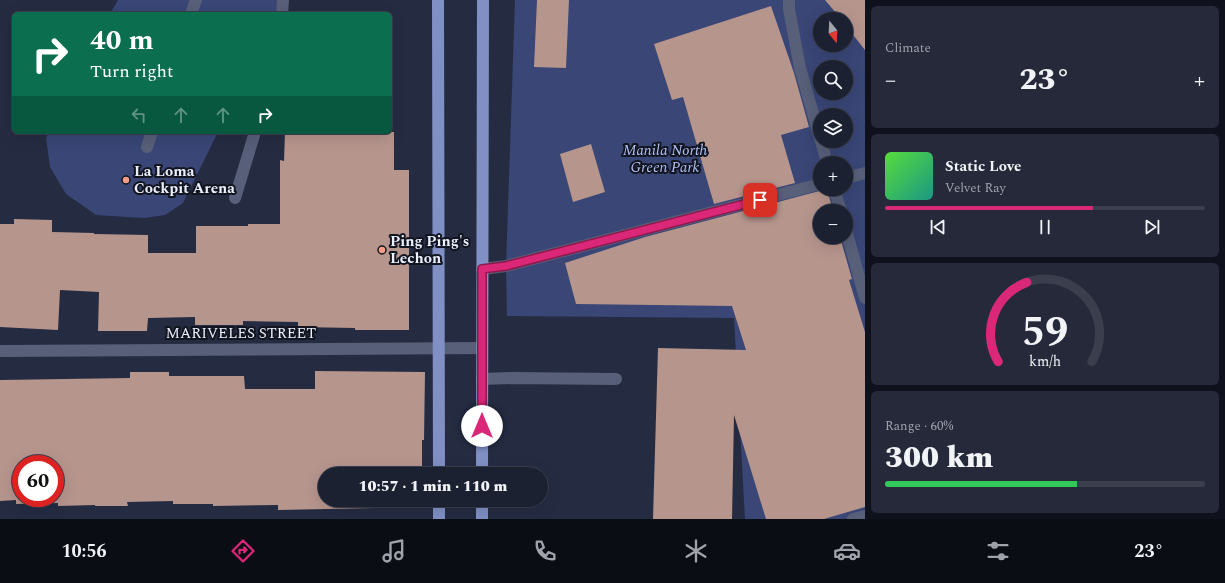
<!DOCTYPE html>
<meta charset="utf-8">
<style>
body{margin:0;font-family:Spectral,serif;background:#25293a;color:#f1f3f6;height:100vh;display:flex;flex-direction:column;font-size:15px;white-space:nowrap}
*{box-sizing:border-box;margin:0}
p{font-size:13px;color:#a0a3ac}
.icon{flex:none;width:22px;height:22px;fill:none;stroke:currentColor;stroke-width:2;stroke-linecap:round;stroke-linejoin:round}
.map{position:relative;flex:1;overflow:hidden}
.side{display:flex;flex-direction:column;gap:6px;padding:6px;background:#0f121c;width:360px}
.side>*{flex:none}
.banner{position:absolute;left:12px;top:12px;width:380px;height:122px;border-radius:6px;box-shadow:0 4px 16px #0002,0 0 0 1px #3a3e4d;background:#0b6e4f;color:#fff;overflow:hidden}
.needle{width:26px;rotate:162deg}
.tools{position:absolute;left:813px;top:12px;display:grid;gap:8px}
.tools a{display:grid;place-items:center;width:40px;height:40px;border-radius:50%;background:#1c2132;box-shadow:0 4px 16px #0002,0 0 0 1px #3a3e4d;font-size:20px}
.speed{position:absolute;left:12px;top:455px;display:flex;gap:8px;font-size:20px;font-weight:700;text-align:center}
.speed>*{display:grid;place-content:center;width:52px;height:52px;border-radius:50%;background:#1c2132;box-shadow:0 4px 16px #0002,0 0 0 1px #3a3e4d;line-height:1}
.speed .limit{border:6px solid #d22;background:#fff;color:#111}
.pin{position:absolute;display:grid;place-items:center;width:34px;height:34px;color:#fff;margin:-17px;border-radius:8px;box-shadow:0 2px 6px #0006}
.me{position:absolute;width:44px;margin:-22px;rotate:0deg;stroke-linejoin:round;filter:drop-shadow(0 0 3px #0008)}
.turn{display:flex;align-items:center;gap:14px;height:84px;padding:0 12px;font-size:18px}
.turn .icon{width:52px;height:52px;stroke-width:2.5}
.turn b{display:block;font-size:28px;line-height:34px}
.lanes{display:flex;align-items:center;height:38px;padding:0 12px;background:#0003;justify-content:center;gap:20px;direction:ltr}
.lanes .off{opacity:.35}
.big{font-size:30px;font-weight:800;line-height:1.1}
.side .widget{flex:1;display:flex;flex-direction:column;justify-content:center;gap:6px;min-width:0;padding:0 14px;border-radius:6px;background:#25293a}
.side .dial{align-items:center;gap:0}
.dial svg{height:104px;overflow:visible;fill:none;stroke:#3a3e4d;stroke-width:7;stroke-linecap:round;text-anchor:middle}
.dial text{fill:#f1f3f6;stroke:none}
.song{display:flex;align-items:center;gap:12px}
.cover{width:48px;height:48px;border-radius:6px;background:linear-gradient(135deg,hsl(110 70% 55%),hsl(170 70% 35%))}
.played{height:4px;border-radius:2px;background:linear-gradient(90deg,#db2777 65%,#3a3e4d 65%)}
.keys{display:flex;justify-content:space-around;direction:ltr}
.heat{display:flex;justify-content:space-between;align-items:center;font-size:22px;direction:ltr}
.charge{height:6px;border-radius:3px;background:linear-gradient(90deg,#34c759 60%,#3a3e4d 0)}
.trip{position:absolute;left:318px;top:467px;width:230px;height:40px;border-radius:20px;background:#1c2132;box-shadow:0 4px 16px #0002,0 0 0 1px #3a3e4d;font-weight:800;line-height:40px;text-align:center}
.dock{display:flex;height:64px;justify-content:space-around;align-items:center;background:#0b0d14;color:#a0a3ac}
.dock .icon{width:28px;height:28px}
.dock .current{color:#db2777}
.dock b{font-size:18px;color:#f1f3f6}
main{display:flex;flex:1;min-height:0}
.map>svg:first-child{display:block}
.green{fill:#394676;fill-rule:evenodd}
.building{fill:#b6958d;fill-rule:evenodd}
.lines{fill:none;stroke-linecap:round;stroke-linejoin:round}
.minor{stroke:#575f79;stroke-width:12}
.major{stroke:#8090c5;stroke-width:12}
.route-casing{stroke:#8e194d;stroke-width:10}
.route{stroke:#db2777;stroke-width:7}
.poi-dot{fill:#f49e88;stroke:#12151f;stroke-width:1.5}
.labels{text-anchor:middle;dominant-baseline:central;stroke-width:4;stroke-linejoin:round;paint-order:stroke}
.park-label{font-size:15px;font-style:italic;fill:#b0c0f4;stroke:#12151f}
.poi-label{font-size:15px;font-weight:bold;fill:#ebf0ff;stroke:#12151f;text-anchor:start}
.street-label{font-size:15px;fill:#ebf0ff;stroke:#12151f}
</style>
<main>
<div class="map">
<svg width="865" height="519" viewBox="0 0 865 519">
<rect width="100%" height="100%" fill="#252c42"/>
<!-- green -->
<path class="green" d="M118,0H281L275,14H110Z
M515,0H865V519H745L734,318L507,316L506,266ZM820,19H846V45H820ZM820,67H846V93H820ZM820,115H846V141H820ZM820,163H846V189H820ZM820,211H846V237H820Z
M49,132H218L183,203L165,215L144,218L96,215L66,194L50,167L46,138Z"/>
<!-- building -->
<path class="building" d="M537,0H569L566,68L534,67Z
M825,0H865V50L846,26V19H841Z
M771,6L794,73L809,127L781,135L795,183L714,204L683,97L672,100L654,44Z
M285,132H394V170H409V330H355V328L298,327V322L243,321V325H195V317L148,318L147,331H98L99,292L60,290L58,330L0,327V224H14V219L52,220V232L94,233V234L148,235V253H196V226H248V224H280V160L284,161Z
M591,144L605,192L573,202L560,154Z
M827,189L833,211H820V237H840L852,279L849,280L865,332V507L824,519H766L734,415L732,519H653L658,348L746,350L732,306L576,304L565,263L645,237Z
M315,371L425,372L424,440H422V474H325V500H422V507L278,510V505L213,506V504H173V501L127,502L128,506H95V505L58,506V503L16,504V500L0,501V380L130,378V372H169V376H244L245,389H315ZM21,464H55V498H21Z"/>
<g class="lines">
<!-- minor -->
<path class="minor" d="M789,0V9L800,68L820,138
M191,14L196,0
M282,14L283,0
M821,141L827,163
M147,147L152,132
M846,178L865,173
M834,189L841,211
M235,198L255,132
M846,230L865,298
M482,269L506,266L820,184
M0,351L482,348
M482,379L512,378L616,379
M853,519L865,516"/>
<!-- major -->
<path class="major" d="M438,0L439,474
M482,474L483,0
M439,500V519
M482,519V500"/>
</g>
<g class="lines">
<!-- route casing -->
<g class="route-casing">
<path id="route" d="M482,426V269L506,266L760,200"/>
</g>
<!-- route -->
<use href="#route" class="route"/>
</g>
<!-- markers -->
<g class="poi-dot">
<circle cx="126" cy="180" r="4"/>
<circle cx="382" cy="250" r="4"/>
</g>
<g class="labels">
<!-- park labels -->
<g class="park-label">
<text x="665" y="150">Manila North<tspan x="665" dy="17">Green Park</tspan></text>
</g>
<!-- poi labels -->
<g class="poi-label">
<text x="134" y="171">La Loma<tspan x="134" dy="17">Cockpit Arena</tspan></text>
<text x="390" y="241">Ping Ping's<tspan x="390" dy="17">Lechon</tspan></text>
</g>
<!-- street labels -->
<g class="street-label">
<text x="241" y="333">MARIVELES STREET</text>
</g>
</g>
</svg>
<div class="tools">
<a><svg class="needle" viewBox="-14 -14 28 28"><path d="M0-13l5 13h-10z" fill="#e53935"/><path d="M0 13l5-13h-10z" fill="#a0a3ac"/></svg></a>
<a><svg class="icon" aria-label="search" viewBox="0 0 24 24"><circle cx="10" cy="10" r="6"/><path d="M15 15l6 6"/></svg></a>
<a><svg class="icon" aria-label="layers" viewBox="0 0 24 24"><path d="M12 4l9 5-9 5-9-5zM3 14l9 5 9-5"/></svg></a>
<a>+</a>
<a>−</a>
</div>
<div class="speed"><div class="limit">60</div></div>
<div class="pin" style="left:760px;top:200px;background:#d93025"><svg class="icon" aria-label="arrive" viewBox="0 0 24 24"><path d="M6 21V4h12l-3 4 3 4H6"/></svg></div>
<svg class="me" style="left:482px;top:426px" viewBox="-20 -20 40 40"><circle r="19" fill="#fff"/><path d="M0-13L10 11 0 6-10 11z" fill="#db2777"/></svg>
<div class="trip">10:57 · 1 min · 110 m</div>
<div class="banner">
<div class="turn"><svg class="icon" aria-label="right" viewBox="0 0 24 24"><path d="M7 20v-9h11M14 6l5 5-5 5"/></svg><div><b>40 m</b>Turn right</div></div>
<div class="lanes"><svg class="icon off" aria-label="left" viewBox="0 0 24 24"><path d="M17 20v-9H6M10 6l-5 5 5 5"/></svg><svg class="icon off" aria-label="ahead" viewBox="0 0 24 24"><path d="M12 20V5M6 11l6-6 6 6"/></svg><svg class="icon off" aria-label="ahead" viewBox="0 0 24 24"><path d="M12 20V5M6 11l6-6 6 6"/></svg><svg class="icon" aria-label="right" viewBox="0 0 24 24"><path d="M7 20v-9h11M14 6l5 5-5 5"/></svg></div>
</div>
</div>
<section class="side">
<div class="widget"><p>Climate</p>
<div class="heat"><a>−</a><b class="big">23°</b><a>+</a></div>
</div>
<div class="widget">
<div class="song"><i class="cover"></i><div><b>Static Love</b><p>Velvet Ray</p></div></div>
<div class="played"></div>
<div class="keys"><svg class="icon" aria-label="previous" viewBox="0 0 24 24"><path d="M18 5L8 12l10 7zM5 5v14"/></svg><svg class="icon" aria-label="pause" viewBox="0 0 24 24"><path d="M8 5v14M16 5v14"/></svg><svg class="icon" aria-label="next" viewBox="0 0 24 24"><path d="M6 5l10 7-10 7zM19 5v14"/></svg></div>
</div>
<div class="widget dial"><svg viewBox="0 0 100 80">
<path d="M14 69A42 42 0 1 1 86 69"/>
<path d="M14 69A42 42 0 0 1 36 8" stroke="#db2777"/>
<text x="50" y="56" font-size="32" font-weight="700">59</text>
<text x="50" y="72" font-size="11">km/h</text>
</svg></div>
<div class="widget"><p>Range · 60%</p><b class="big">300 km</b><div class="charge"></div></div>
</section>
</main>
<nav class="dock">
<b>10:56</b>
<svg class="icon current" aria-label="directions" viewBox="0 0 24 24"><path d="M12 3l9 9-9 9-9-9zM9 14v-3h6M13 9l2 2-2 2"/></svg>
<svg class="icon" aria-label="music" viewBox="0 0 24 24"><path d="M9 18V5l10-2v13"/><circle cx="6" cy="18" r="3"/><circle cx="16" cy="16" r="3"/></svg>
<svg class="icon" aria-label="phone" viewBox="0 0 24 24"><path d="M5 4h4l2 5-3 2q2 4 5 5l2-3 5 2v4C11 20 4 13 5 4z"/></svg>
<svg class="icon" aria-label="climate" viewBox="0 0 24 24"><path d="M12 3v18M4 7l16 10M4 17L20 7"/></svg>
<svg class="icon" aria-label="car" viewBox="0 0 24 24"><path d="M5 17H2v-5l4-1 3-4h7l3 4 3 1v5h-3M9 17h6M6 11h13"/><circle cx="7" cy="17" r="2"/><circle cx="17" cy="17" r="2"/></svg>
<svg class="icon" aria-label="filters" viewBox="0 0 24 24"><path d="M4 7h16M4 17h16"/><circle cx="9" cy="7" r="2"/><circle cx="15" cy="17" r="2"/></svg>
<b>23°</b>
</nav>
